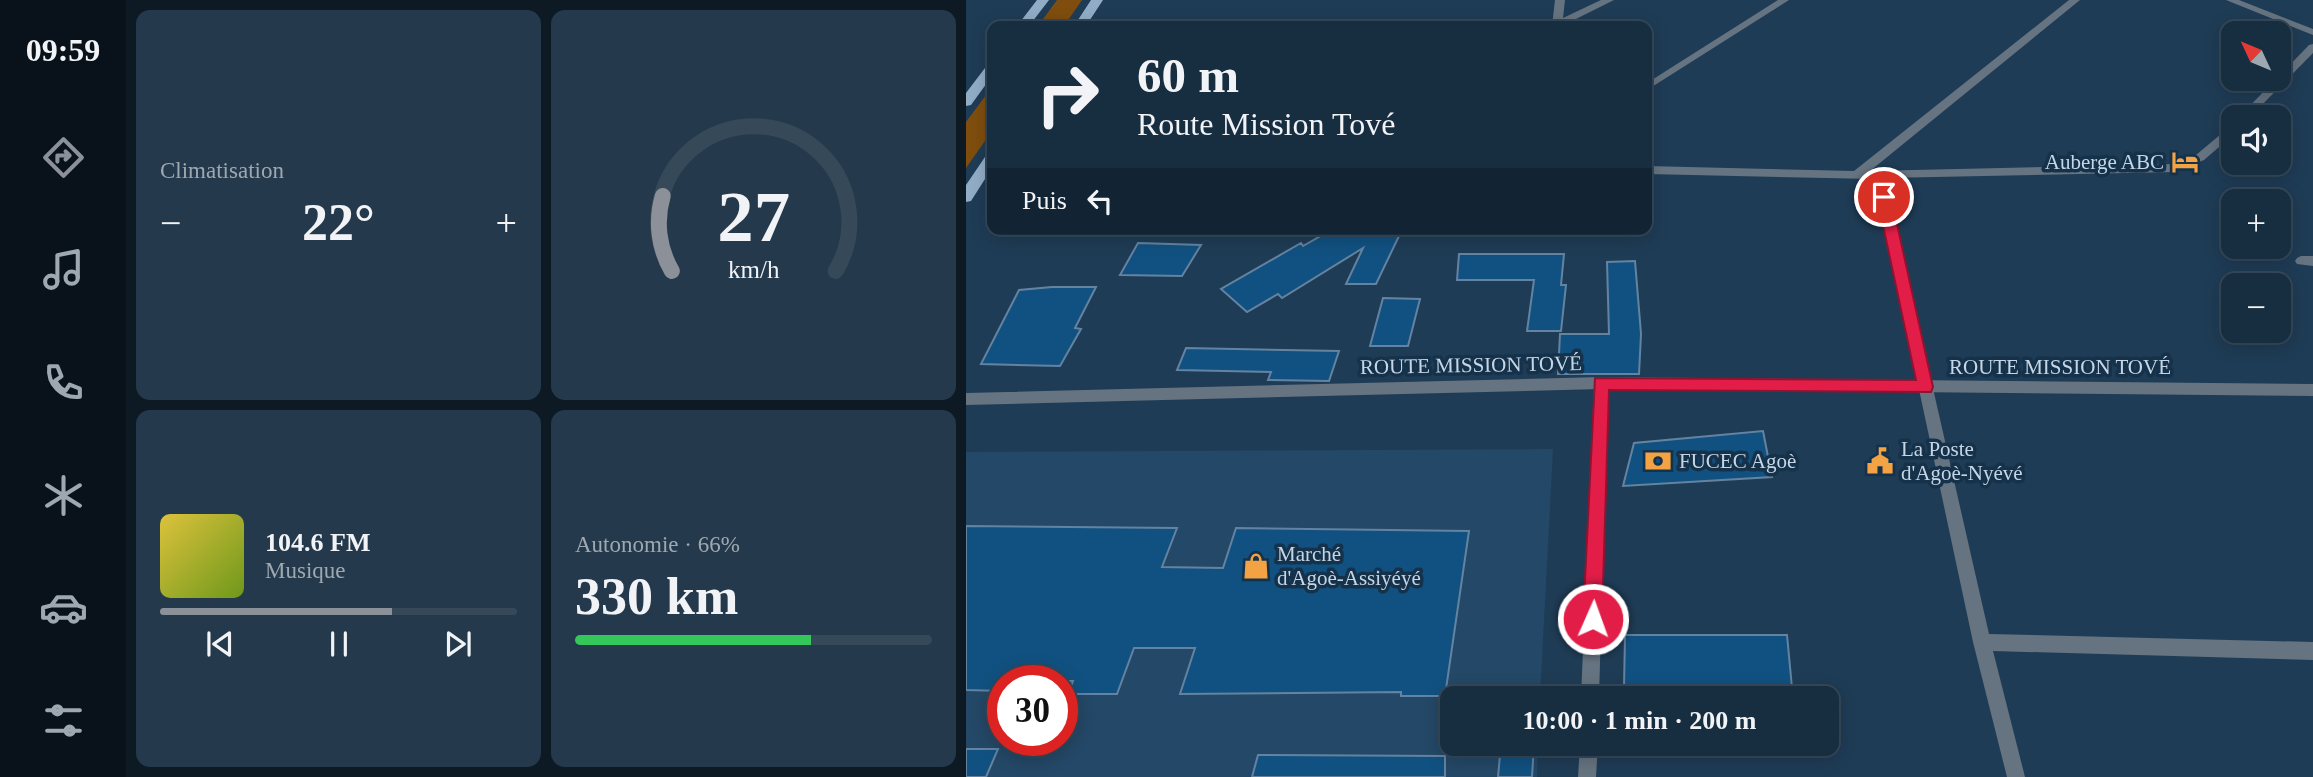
<!DOCTYPE html>
<html lang="fr">
<meta charset="utf-8">
<style>
body{margin:0;font-family:"Times New Roman",serif;background:#24394b;color:#f1f3f6;height:100vh;display:flex;flex-direction:column;font-size:26px;white-space:nowrap}
*{box-sizing:border-box;margin:0}
p{font-size:23px;color:#9ea8b1}
.icon{flex:none;width:38px;height:38px;fill:none;stroke:currentColor;stroke-width:2;stroke-linecap:round;stroke-linejoin:round}
.map{position:relative;flex:1;overflow:hidden}
.panel{display:flex;flex-direction:column;gap:10px;padding:10px;background:#0d1923;width:840px}
.panel>*{flex:none}
.top-card{position:absolute;left:21px;top:21px;width:665px;height:214px;border-radius:14px;box-shadow:0 4px 18px #0003,0 0 0 2px #364959;background:#172d40;color:#f1f3f6;overflow:hidden}
.needle{width:46px;rotate:314deg}
.fabs{position:absolute;left:1255px;top:21px;display:grid;gap:14px}
.fabs a{display:grid;place-items:center;width:70px;height:70px;border-radius:14px;background:#172d40;box-shadow:0 4px 18px #0003,0 0 0 2px #364959;font-size:35px}
.speed{position:absolute;left:21px;top:665px;display:flex;gap:14px;font-size:35px;font-weight:700;text-align:center}
.speed>*{display:grid;place-content:center;width:91px;height:91px;border-radius:50%;background:#172d40;box-shadow:0 4px 18px #0003,0 0 0 2px #364959;line-height:1}
.speed .limit{border:10px solid #d22;background:#fff;color:#111}
.pin{position:absolute;display:grid;place-items:center;width:60px;height:60px;color:#fff;margin:-30px;border:4px solid #fff;border-radius:50%;box-shadow:0 2px 7px #0007}
.me{position:absolute;width:77px;margin:-38px;rotate:2deg;stroke-linejoin:round;filter:drop-shadow(0 0 5px #0008)}
.turn{display:flex;align-items:center;gap:24px;height:147px;padding:0 35px;font-size:32px}
.turn .icon{width:91px;height:91px;stroke-width:2.5}
.turn b{display:block;font-size:49px;line-height:60px}
.then{display:flex;align-items:center;height:66px;padding:0 35px;background:#0003;gap:14px;font-size:26px}
.big{font-size:52px;font-weight:700;line-height:1.1}
.panel .tile{flex:1;display:flex;flex-direction:column;justify-content:center;gap:10px;min-width:0;padding:0 24px;border-radius:14px;background:#24394b}
.panel .dial{align-items:center;gap:0}
.dial svg{height:182px;overflow:visible;fill:none;stroke:#364959;stroke-width:7;stroke-linecap:round;text-anchor:middle}
.dial text{fill:#f1f3f6;stroke:none}
.song{display:flex;align-items:center;gap:21px}
.cover{width:84px;height:84px;border-radius:10px;background:linear-gradient(135deg,hsl(50 70% 55%),hsl(80 70% 35%))}
.played{height:7px;border-radius:4px;background:linear-gradient(90deg,#8c9099 65%,#364959 65%)}
.keys{display:flex;justify-content:space-around;direction:ltr}
.heat{display:flex;justify-content:space-between;align-items:center;font-size:38px;direction:ltr}
.charge{height:10px;border-radius:5px;background:linear-gradient(90deg,#34c759 66%,#364959 0)}
.panel .tiles{flex:1;display:grid;gap:10px;grid-template-columns:repeat(2,1fr)}
.trip{position:absolute;left:474px;top:686px;width:399px;height:70px;border-radius:14px;background:#172d40;box-shadow:0 4px 18px #0003,0 0 0 2px #364959;font-weight:700;line-height:70px;text-align:center}
main{display:flex;flex:1;min-height:0}
.tab-bar{display:flex;flex-direction:column;width:126px;justify-content:space-around;align-items:center;background:#09121a;color:#9ea8b1}
.tab-bar .icon{width:49px;height:49px}
.tab-bar .active{color:#8c9099}
.tab-bar b{font-size:32px;color:#f1f3f6}
.map>svg:first-child{display:block}
.built{fill:#244867;fill-rule:evenodd}
.green{fill:#7f4e0e}
.building{fill:#115181;stroke:#6483a0;stroke-width:2}
.lines{fill:none;stroke-linecap:round;stroke-linejoin:round}
.minor{fill:#667481;fill-rule:evenodd}
.tertiary{fill:#667481;fill-rule:evenodd}
.primary{fill:#91adc6;fill-rule:evenodd}
.route{fill:#e11d48;stroke:#92132f;stroke-width:2}
.labels{text-anchor:middle;dominant-baseline:central;stroke-width:7;stroke-linejoin:round;paint-order:stroke}
.poi-label{font-size:21px;fill:#c5d6e6;stroke:#15324a;text-anchor:start}
.street-label{font-size:21px;fill:#c5d6e6;stroke:#15324a}
</style>
<main>
<nav class="tab-bar">
<b>09:59</b>
<svg class="icon active" aria-label="directions" viewBox="0 0 24 24"><path d="M12 3l9 9-9 9-9-9zM9 14v-3h6M13 9l2 2-2 2"/></svg>
<svg class="icon" aria-label="music" viewBox="0 0 24 24"><path d="M9 18V5l10-2v13"/><circle cx="6" cy="18" r="3"/><circle cx="16" cy="16" r="3"/></svg>
<svg class="icon" aria-label="phone" viewBox="0 0 24 24"><path d="M5 4h4l2 5-3 2q2 4 5 5l2-3 5 2v4C11 20 4 13 5 4z"/></svg>
<svg class="icon" aria-label="climate" viewBox="0 0 24 24"><path d="M12 3v18M4 7l16 10M4 17L20 7"/></svg>
<svg class="icon" aria-label="car" viewBox="0 0 24 24"><path d="M5 17H2v-5l4-1 3-4h7l3 4 3 1v5h-3M9 17h6M6 11h13"/><circle cx="7" cy="17" r="2"/><circle cx="17" cy="17" r="2"/></svg>
<svg class="icon" aria-label="filters" viewBox="0 0 24 24"><path d="M4 7h16M4 17h16"/><circle cx="9" cy="7" r="2"/><circle cx="15" cy="17" r="2"/></svg>
</nav>
<section class="panel">
<div class="tiles">
<div class="tile"><p>Climatisation</p>
<div class="heat"><a>−</a><b class="big">22°</b><a>+</a></div>
</div>
<div class="tile dial"><svg viewBox="0 0 100 80">
<path d="M14 69A42 42 0 1 1 86 69"/>
<path d="M14 69A42 42 0 0 1 10 36" stroke="#8c9099"/>
<text x="50" y="56" font-size="32" font-weight="700">27</text>
<text x="50" y="72" font-size="11">km/h</text>
</svg></div>
<div class="tile">
<div class="song"><i class="cover"></i><div><b>104.6 FM</b><p>Musique</p></div></div>
<div class="played"></div>
<div class="keys"><svg class="icon" aria-label="previous" viewBox="0 0 24 24"><path d="M18 5L8 12l10 7zM5 5v14"/></svg><svg class="icon" aria-label="pause" viewBox="0 0 24 24"><path d="M8 5v14M16 5v14"/></svg><svg class="icon" aria-label="next" viewBox="0 0 24 24"><path d="M6 5l10 7-10 7zM19 5v14"/></svg></div>
</div>
<div class="tile"><p>Autonomie · 66%</p><b class="big">330 km</b><div class="charge"></div></div>
</div>
</section>
<div class="map">
<svg width="1347" height="777" viewBox="0 0 1347 777">
<rect width="100%" height="100%" fill="#1f3c56"/>
<!-- built -->
<path class="built" d="M587,449L574,698H486V744H572L571,777H0V452ZM37,681H96V740H37Z"/>
<!-- green -->
<path class="green" d="M91,0H116L98,26H72Z
M26,87V131L0,168V122Z"/>
<!-- building -->
<path class="building" d="M367,229L433,236L410,284H380L397,248L316,298L312,294L281,312L255,289L335,243L337,246Z
M172,243L235,245L216,276L154,275Z
M493,254H598L595,285H600L595,331H561L568,280H491Z
M669,261L675,334L673,374H592L594,334H643L641,262Z
M86,287H130L109,328L115,329L94,366L15,364L53,290Z
M417,298L454,299L442,346H404Z
M220,348L269,349L373,351L363,381L302,380L305,372L211,370Z
M797,431L806,477L657,486L668,443Z
M0,526L211,528L196,567L257,568L270,528L503,531L479,696H435V692L214,694L229,648H168L151,694H102L107,681H37V691L0,690Z
M659,635H821L826,688H658Z
M535,744H568L566,777H532Z
M0,749H32L20,777H0Z
M292,755L479,756V777H286Z"/>
<g class="lines">
<!-- minor -->
<path class="minor" d="M589,0H599L597,18L635,0H648L596,26H586Z
M812,0H823L681,90V83Z
M1103,0H1114L904,171L1209,164L1230,155L1267,124V135L1238,160L1209,172L919,178L1023,634L1347,642V660L1027,651L1059,777H1041L1007,642L908,179L681,174V166L888,171Z
M1260,0H1273L1347,29V35Z
M1347,44V53L1284,117H1273L1343,45Z
M1335,256H1347V266L1331,264L1329,261L1331,258Z
M635,377L640,379L642,383L633,698H615L628,383L630,379Z
M614,744H632L630,777H612Z"/>
<!-- tertiary -->
<path class="tertiary" d="M635,377L1347,384V396L635,389L0,405V393Z"/>
<!-- primary -->
<path class="primary" d="M71,0H83L63,26H51Z
M125,0H137L120,26H108Z
M26,63V76L5,105L0,106V93L22,64Z
M26,152V168L5,201L0,202V185L21,154Z"/>
</g>
<!-- route -->
<path class="route" d="M918,193L925,197L967,387L965,392L643,390L636,619L634,626L627,629L620,626L617,619L629,378L950,380L911,197Z"/>
<!-- icons -->
<defs>
<g id="hotel-bare" transform="scale(2.1)"><path d="M-6-4.5h1.5V1H6V5H4.5V3h-9V5H-6ZM-4 0a1.8 1.8 0 1 1 3.6 0ZM.5 0V-2.5h3Q6-2.5 6 0Z" fill="#f4a344" stroke="#15324a" stroke-width="2.5" paint-order="stroke"/></g>
<g id="bank-bare" transform="scale(2.1)"><path d="M-6-4H6V4H-6ZM0-2.3a2.3 2.3 0 1 0 0 4.6a2.3 2.3 0 1 0 0-4.6Z" fill="#f4a344" stroke="#15324a" stroke-width="2.5" paint-order="stroke"/></g>
<g id="civic-bare" transform="scale(2.1)"><path d="M-.6-6.5H3V-4.5H.6V-3L4-1V1h2V6H-6V1h2V-1L-.6-3ZM-1.2 2.5V6h2.4V2.5Z" fill="#f4a344" stroke="#15324a" stroke-width="2.5" paint-order="stroke"/></g>
<g id="shop-bare" transform="scale(2.1)"><path d="M-5-2.5h2.3a2.7 3.5 0 0 1 5.4 0H5L5.5 6h-11ZM-1.5-2.5h3a1.5 2.3 0 0 0-3 0Z" fill="#f4a344" stroke="#15324a" stroke-width="2.5" paint-order="stroke"/></g>
</defs>
<g fill-rule="evenodd">
<use href="#hotel-bare" x="1219" y="162"/>
<use href="#bank-bare" x="692" y="461"/>
<use href="#civic-bare" x="914" y="461"/>
<use href="#shop-bare" x="290" y="566"/>
</g>
<g class="labels">
<!-- poi labels -->
<g class="poi-label">
<text x="1198" y="162" text-anchor="end">Auberge ABC</text>
<text x="935" y="449">La Poste<tspan x="935" dy="24">d'Agoè-Nyévé</tspan></text>
<text x="713" y="461">FUCEC Agoè</text>
<text x="311" y="554">Marché<tspan x="311" dy="24">d'Agoè-Assiyéyé</tspan></text>
</g>
<!-- street labels -->
<g class="street-label">
<text transform="translate(505 365) rotate(-1)">ROUTE MISSION TOVÉ</text>
<text x="1094" y="367">ROUTE MISSION TOVÉ</text>
</g>
</g>
</svg>
<div class="fabs">
<a><svg class="needle" viewBox="-14 -14 28 28"><path d="M0-13l5 13h-10z" fill="#e53935"/><path d="M0 13l5-13h-10z" fill="#9ea8b1"/></svg></a>
<a><svg class="icon" aria-label="sound" viewBox="0 0 24 24"><path d="M4 9h4l5-4v14l-5-4H4zM17 9q2 3 0 6"/></svg></a>
<a>+</a>
<a>−</a>
</div>
<div class="speed"><div class="limit">30</div></div>
<div class="pin" style="left:918px;top:197px;background:#d93025"><svg class="icon" aria-label="arrive" viewBox="0 0 24 24"><path d="M6 21V4h12l-3 4 3 4H6"/></svg></div>
<svg class="me" style="left:627px;top:619px" viewBox="-20 -20 40 40"><circle r="17" fill="#e11d48" stroke="#fff" stroke-width="3"/><path d="M0-11L8 9 0 5-8 9z" fill="#fff"/></svg>
<div class="trip">10:00 · 1 min · 200 m</div>
<div class="top-card">
<div class="turn"><svg class="icon" aria-label="right" viewBox="0 0 24 24"><path d="M7 20v-9h11M14 6l5 5-5 5"/></svg><div><b>60 m</b>Route Mission Tové</div></div>
<div class="then">Puis<svg class="icon" aria-label="left" viewBox="0 0 24 24"><path d="M17 20v-9H6M10 6l-5 5 5 5"/></svg></div>
</div>
</div>
</main>
